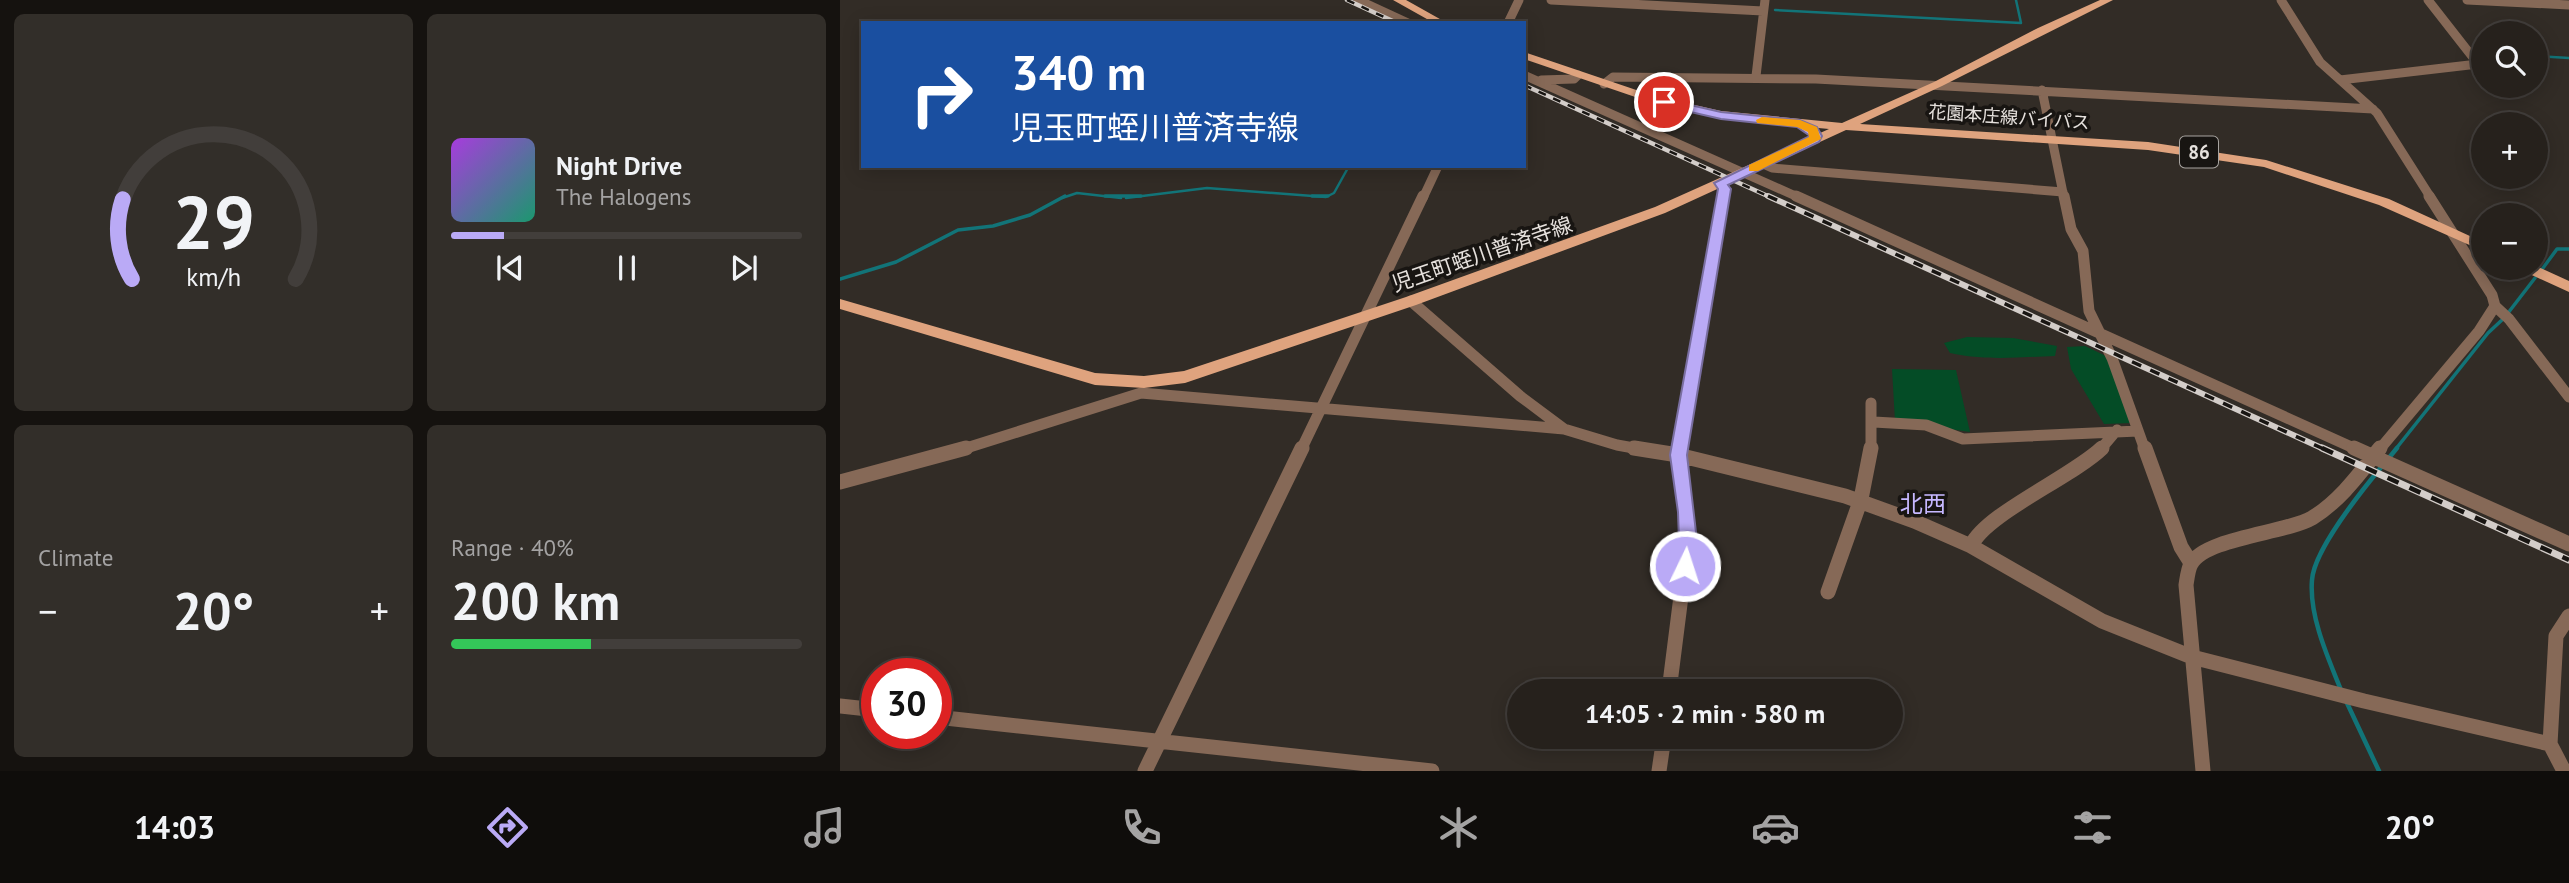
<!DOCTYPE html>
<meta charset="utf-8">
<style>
body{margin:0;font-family:"PT Sans","Noto Sans JP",sans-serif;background:#322e29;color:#f1f3f6;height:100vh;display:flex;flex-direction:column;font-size:26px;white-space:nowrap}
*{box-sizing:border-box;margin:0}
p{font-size:23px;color:#a4a3a3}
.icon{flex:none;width:38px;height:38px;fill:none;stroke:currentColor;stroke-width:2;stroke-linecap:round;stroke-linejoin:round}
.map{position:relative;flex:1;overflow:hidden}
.drawer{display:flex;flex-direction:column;gap:14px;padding:14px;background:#15120f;width:840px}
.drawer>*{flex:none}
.guide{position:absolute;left:21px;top:21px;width:665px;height:147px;border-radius:0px;box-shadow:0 4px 18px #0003,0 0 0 2px #423e3b;background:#1a4fa0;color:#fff;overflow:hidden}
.controls{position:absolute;left:1631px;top:21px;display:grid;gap:14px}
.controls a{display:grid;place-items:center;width:77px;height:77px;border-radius:50%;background:#26211c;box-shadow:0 4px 18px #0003,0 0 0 2px #423e3b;font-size:35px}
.speed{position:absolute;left:21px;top:658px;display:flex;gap:14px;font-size:35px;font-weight:700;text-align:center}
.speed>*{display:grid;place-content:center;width:91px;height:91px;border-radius:50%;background:#26211c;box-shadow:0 4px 18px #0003,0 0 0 2px #423e3b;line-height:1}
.speed .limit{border:10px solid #d22;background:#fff;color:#111}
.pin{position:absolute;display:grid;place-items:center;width:60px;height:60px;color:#fff;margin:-30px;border:4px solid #fff;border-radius:50%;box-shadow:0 2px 7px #0007}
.me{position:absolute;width:77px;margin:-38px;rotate:4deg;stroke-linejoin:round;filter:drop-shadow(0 0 5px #0008)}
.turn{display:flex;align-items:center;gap:24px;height:147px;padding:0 35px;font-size:32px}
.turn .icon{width:91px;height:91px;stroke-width:2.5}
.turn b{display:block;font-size:49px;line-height:60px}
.big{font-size:52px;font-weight:600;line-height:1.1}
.drawer .widget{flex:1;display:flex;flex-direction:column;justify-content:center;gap:10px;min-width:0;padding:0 24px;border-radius:10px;background:#322e29}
.drawer .dial{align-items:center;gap:0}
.dial svg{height:182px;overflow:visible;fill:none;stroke:#423e3b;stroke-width:7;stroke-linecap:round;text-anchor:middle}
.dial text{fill:#f1f3f6;stroke:none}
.song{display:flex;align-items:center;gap:21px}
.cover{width:84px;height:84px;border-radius:10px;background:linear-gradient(135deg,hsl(280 70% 55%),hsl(160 70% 35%))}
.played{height:7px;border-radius:4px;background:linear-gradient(90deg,#baaaf6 15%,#423e3b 15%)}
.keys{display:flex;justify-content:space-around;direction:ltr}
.heat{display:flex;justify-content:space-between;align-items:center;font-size:38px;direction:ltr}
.charge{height:10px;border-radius:5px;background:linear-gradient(90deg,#34c759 40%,#423e3b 0)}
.drawer .tiles{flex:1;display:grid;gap:14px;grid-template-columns:repeat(2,1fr)}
.trip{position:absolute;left:667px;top:679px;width:396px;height:70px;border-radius:35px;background:#26211c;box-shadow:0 4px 18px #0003,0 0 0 2px #423e3b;font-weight:600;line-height:70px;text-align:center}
.menu{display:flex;height:112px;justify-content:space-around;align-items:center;background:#0f0d0b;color:#a4a3a3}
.menu .icon{width:49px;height:49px}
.menu .selected{color:#baaaf6}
.menu b{font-size:32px;color:#f1f3f6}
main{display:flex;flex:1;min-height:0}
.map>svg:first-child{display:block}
.green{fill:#044c26}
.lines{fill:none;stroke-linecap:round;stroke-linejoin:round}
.stream-far2{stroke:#127478;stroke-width:2.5}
.stream-far1{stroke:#127478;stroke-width:3.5}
.stream{stroke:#127478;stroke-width:4.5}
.minor-far2{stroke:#866957;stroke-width:9}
.minor-far1{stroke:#866957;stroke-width:11}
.minor{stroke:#866957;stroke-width:15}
.major{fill:#dfa37e;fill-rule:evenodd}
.rail-far2-casing{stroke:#d3cdc9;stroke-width:4.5}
.rail-far1-casing{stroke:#d3cdc9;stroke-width:6}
.rail-casing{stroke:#d3cdc9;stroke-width:7}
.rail-far2{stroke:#181512;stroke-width:2.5;stroke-dasharray:8;stroke-linecap:butt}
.rail-far1{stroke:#181512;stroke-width:3.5;stroke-dasharray:10;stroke-linecap:butt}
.rail{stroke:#181512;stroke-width:4.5;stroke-dasharray:12;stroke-linecap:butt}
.route{fill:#baaaf6;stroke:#796ea0;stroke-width:2}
.slow{fill:#f59e0b}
.labels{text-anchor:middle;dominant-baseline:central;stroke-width:7;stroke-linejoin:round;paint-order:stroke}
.far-street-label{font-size:18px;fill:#e6e1dd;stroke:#181512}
.shield{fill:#181512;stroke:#a8a4a0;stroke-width:2}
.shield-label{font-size:19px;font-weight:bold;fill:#e6e1dd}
.street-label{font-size:21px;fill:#e6e1dd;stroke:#181512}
.neighbourhood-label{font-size:23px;fill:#c6b8ff;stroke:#181512}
</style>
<main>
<section class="drawer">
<div class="tiles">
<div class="widget dial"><svg viewBox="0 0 100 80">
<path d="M14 69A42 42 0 1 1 86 69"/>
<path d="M14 69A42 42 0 0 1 10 34" stroke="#baaaf6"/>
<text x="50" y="56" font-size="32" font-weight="700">29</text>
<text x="50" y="72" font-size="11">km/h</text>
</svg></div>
<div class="widget">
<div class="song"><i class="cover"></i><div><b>Night Drive</b><p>The Halogens</p></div></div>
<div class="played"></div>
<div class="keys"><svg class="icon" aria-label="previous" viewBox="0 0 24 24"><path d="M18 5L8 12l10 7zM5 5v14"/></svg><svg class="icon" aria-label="pause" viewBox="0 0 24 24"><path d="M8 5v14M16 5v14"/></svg><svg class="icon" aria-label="next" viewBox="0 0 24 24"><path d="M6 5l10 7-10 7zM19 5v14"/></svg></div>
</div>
<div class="widget"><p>Climate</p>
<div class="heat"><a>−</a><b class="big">20°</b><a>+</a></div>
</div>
<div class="widget"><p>Range · 40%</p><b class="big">200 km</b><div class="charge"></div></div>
</div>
</section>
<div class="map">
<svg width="1729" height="771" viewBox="0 0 1729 771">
<rect width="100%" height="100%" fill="#322c26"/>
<!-- green -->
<path class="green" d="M1127,337L1173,338L1217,346L1215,356C1181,357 1144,361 1110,353L1104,343Z
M1245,346L1268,357L1292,423L1264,424L1231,369L1227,347Z
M1052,369L1116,370L1130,432L1055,421Z"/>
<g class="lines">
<!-- stream-far2 -->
<path class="stream-far2" d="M935,10L1181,23L1176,0
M1633,53H1643
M1696,56L1729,58
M222,198L237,193L281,198
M286,198L367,188L486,197L494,193L509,166"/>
<!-- stream-far1 -->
<path class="stream-far1" d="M265,196H301
M472,196H488
M1703,268L1717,249H1729
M0,279L56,262L118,230L153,226L190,215L225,196
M1668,313L1695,278
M1555,450L1648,333L1663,319"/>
<!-- stream -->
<path class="stream" d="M1548,459L1557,448
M1501,690C1488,658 1469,616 1472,580C1474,550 1523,489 1543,465
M1507,703L1539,771"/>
<!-- minor-far2 -->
<path class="minor-far2" d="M518,0L568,23
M711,0L923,11
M1441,0L1480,62L1537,113L1591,198
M1588,0L1638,64
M1627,0L1729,5
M668,23L679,0
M684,75L960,198
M916,76L925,0
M701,80L734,79L738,75
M1500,80L1638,64
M764,84L773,77L976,79L1533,109
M1202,90L1224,198
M923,164L932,168L1223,192
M881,183L884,189L882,198
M583,198L598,166"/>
<!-- minor-far1 -->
<path class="minor-far1" d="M956,196L1518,450
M1224,196L1231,229L1243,251L1249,311L1272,358L1305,450
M571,301L680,396L724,429L777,445L805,450
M1655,306L1669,319L1729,397
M1031,403V450
M1034,422L1086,425L1123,439L1298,431
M120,450L301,393L724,429
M461,450L583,196
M839,450L883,196
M1260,450L1277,430
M1539,450L1639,331L1655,306L1652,295L1589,196"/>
<!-- minor -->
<path class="minor" d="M794,448L838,455L1005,496L1074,521L1131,546L1262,621L1352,657L1524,701L1710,744L1716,636L1729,616
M1305,448L1341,547L1351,563
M1514,448L1729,544
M0,482L126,448
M1131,546C1145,514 1232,477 1262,448
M988,592L1021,499L1031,448
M829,691L848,541L839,448
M0,706L37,710
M96,717L592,771
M1710,744L1724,771
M305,771L462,448
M819,771L824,737
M1363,771L1346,585C1347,579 1348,569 1351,564C1365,538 1446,533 1472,518C1500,501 1520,473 1540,448"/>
<!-- major -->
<path class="major" d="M553,0H566L607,23H594Z
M1260,0H1273L1102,86L1020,124L1308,142L1426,160L1549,199L1643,242V251L1539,205L1424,167L1308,150L1006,130L825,213L576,305L345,383L304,388L255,385L0,309V299L255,373L304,376L344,371L566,297L815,207L989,129L881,119L804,100L684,59V52L811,95L881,111L1002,123L1094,82L1198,28Z
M1696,266L1729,281V292L1683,271L1681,268Z"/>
<!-- rail-far2 casing -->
<g class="rail-far2-casing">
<path id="rail-far2" d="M507,0L557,23
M684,85L932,198"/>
</g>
<!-- rail-far1 casing -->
<g class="rail-far1-casing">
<path id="rail-far1" d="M928,196L1486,450"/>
</g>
<!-- rail casing -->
<g class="rail-casing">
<path id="rail" d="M1482,448L1729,560"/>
</g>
<!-- rail-far2 -->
<use href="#rail-far2" class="rail-far2"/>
<!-- rail-far1 -->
<use href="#rail-far1" class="rail-far1"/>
<!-- rail -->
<use href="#rail" class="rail"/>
</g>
<!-- route -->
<path class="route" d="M824,99L881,112L960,120L977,127L982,136L979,142L888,185L891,189L847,455L857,541L852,572L845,574L839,572L836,566L839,541L838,512L830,455L878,189L874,183L970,136L957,127L881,119L820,105V100Z"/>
<!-- slow -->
<path class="slow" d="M922,117L960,120L977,127L981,139L918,171H909V165L969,137L968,132L957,127L917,123L916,120Z"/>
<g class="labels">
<!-- far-street labels -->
<g class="far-street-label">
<text transform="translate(1169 117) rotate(4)">花園本庄線バイパス</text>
</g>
<!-- shield labels -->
<rect class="shield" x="1340" y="136.5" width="38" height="31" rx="5"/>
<g class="shield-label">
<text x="1359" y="152">86</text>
</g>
<!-- street labels -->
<g class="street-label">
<text transform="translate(642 254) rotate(-19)">児玉町蛭川普済寺線</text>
</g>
<!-- neighbourhood labels -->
<g class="neighbourhood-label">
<text x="1083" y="503">北西</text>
</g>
</g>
</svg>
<div class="controls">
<a><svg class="icon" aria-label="search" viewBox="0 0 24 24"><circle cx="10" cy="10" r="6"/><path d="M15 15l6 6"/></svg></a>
<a>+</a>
<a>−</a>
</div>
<div class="speed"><div class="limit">30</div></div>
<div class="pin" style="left:824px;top:102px;background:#d93025"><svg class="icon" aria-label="arrive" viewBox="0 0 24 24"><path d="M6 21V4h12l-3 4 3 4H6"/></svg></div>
<svg class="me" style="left:845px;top:566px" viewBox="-20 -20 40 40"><circle r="17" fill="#baaaf6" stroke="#fff" stroke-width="3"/><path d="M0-11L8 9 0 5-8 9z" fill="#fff"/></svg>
<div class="trip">14:05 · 2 min · 580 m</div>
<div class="guide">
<div class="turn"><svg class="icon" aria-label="right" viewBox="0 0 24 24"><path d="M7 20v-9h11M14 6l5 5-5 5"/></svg><div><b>340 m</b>児玉町蛭川普済寺線</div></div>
</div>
</div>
</main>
<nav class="menu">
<b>14:03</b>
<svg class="icon selected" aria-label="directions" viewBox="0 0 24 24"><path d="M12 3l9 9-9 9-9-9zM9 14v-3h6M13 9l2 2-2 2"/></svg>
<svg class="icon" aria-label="music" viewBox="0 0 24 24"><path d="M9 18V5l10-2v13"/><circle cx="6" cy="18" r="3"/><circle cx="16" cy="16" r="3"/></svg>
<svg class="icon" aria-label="phone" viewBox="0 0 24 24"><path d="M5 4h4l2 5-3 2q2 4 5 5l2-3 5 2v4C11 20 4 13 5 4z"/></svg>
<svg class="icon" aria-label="climate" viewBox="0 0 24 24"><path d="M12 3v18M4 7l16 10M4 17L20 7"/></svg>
<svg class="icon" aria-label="car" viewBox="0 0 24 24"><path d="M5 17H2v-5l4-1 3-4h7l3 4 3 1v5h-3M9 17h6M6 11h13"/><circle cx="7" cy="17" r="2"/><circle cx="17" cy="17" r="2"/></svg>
<svg class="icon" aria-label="filters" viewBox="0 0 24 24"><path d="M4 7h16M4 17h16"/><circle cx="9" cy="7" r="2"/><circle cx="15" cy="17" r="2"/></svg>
<b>20°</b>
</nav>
